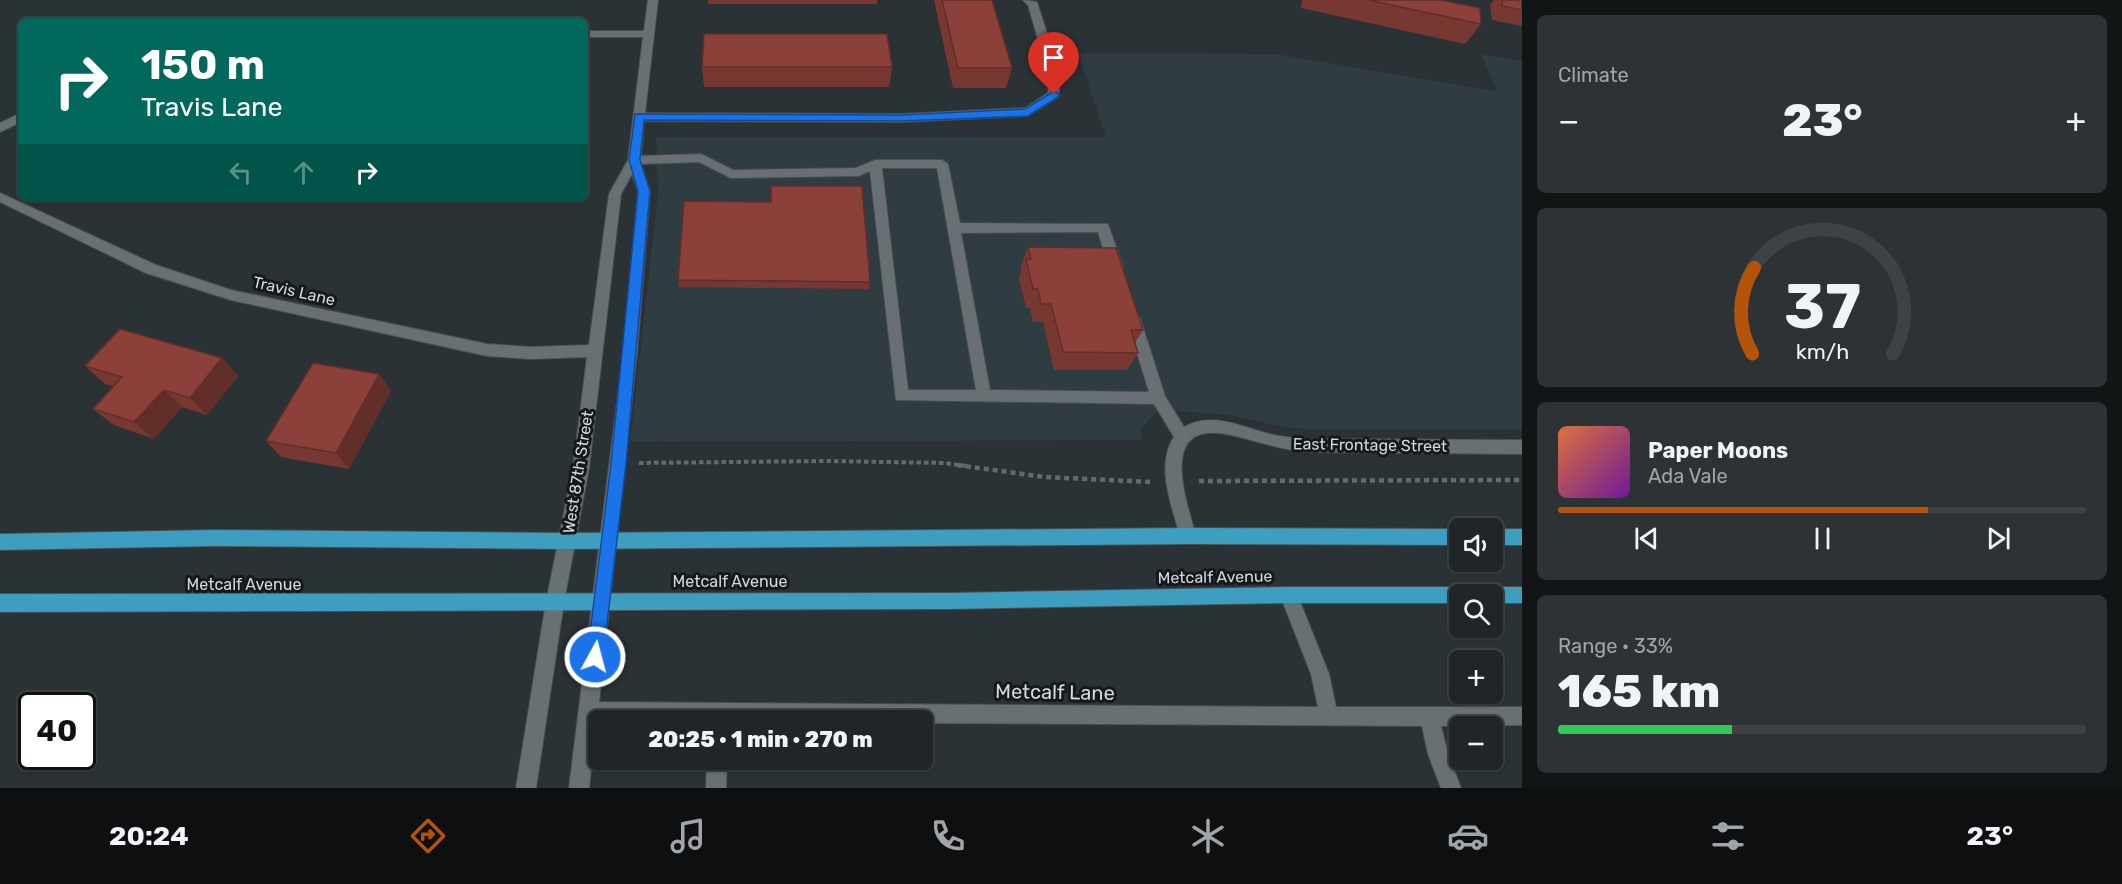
<!DOCTYPE html>
<meta charset="utf-8">
<style>
body{margin:0;font-family:Rubik,sans-serif;background:#2d3234;color:#f1f3f6;height:100vh;display:flex;flex-direction:column;font-size:22px;white-space:nowrap}
*{box-sizing:border-box;margin:0}
p{font-size:20px;color:#a2a5a8}
.icon{flex:none;width:33px;height:33px;fill:none;stroke:currentColor;stroke-width:2;stroke-linecap:round;stroke-linejoin:round}
.map{position:relative;flex:1;overflow:hidden}
.drawer{display:flex;flex-direction:column;gap:15px;padding:15px;background:#121516;width:600px}
.drawer>*{flex:none}
.guide{position:absolute;left:18px;top:18px;width:570px;height:183px;border-radius:9px;box-shadow:0 2px 4px #0004,0 0 0 2px #3d4345;background:#00695c;color:#fff;overflow:hidden}
.tools{position:absolute;left:1449px;top:518px;display:grid;gap:12px}
.tools a{display:grid;place-items:center;width:54px;height:54px;border-radius:9px;background:#202628;box-shadow:0 2px 4px #0004,0 0 0 2px #3d4345;font-size:30px}
.speed{position:absolute;left:18px;top:692px;display:flex;gap:12px;font-size:30px;font-weight:700;text-align:center}
.speed>*{display:grid;place-content:center;width:78px;height:78px;border-radius:50%;background:#202628;box-shadow:0 2px 4px #0004,0 0 0 2px #3d4345;line-height:1}
.speed .limit{border:3px solid #111;border-radius:9px;background:#fff;color:#111}
.pin{position:absolute;display:grid;place-items:center;width:51px;height:51px;color:#fff;margin:-62px -26px;border-radius:50% 50% 50% 0;rotate:-45deg;box-shadow:0 0 6px #0007}
.pin .icon{rotate:45deg}
.me{position:absolute;width:66px;margin:-33px;rotate:7deg;stroke-linejoin:round;filter:drop-shadow(0 0 4px #0008)}
.turn{display:flex;align-items:center;gap:21px;height:126px;padding:0 24px;font-size:27px}
.turn .icon{width:78px;height:78px;stroke-width:2.5}
.turn b{display:block;font-size:42px;line-height:51px}
.lanes{display:flex;align-items:center;height:57px;padding:0 24px;background:#0003;justify-content:center;gap:30px;direction:ltr}
.lanes .off{opacity:.35}
.big{font-size:45px;font-weight:800;line-height:1.1}
.drawer .widget{flex:1;display:flex;flex-direction:column;justify-content:center;gap:9px;min-width:0;padding:0 21px;border-radius:9px;background:#2d3234}
.drawer .dial{align-items:center;gap:0}
.dial svg{height:156px;overflow:visible;fill:none;stroke:#3d4345;stroke-width:7;stroke-linecap:round;text-anchor:middle}
.dial text{fill:#f1f3f6;stroke:none}
.song{display:flex;align-items:center;gap:18px}
.cover{width:72px;height:72px;border-radius:9px;background:linear-gradient(135deg,hsl(20 70% 55%),hsl(280 70% 35%))}
.played{height:6px;border-radius:3px;background:linear-gradient(90deg,#b45309 70%,#3d4345 70%)}
.keys{display:flex;justify-content:space-around;direction:ltr}
.heat{display:flex;justify-content:space-between;align-items:center;font-size:33px;direction:ltr}
.charge{height:9px;border-radius:4px;background:linear-gradient(90deg,#34c759 33%,#3d4345 0)}
.trip{position:absolute;left:588px;top:710px;width:345px;height:60px;border-radius:9px;background:#202628;box-shadow:0 2px 4px #0004,0 0 0 2px #3d4345;font-weight:800;line-height:60px;text-align:center}
.tab-bar{display:flex;height:96px;justify-content:space-around;align-items:center;background:#0d0f10;color:#a2a5a8}
.tab-bar .icon{width:42px;height:42px}
.tab-bar .current{color:#b45309}
.tab-bar b{font-size:27px;color:#f1f3f6}
main{display:flex;flex:1;min-height:0}
.map>svg:first-child{display:block}
.built{fill:#2f3c42}
.lines{fill:none;stroke-linecap:round;stroke-linejoin:round}
.minor-casing{stroke:#494f52;stroke-width:2}
.major-casing{stroke:#494f52;stroke-width:2}
.path-far1{stroke:#646a6d;stroke-width:4;stroke-dasharray:4.5 3;stroke-linecap:butt}
.path{stroke:#646a6d;stroke-width:4.5;stroke-dasharray:5 4;stroke-linecap:butt}
.minor{fill:#697074;fill-rule:evenodd}
.major{fill:#3d9ebf;fill-rule:evenodd}
.wall{fill:#783832}
.shaded-wall{fill:#612e29}
.building{fill:#8b413a;stroke:#612e29;stroke-width:1.5}
.route{fill:#1a73e8;stroke:#114b97;stroke-width:1.5}
.labels{text-anchor:middle;dominant-baseline:central;stroke-width:6;stroke-linejoin:round;paint-order:stroke}
.street-label{font-size:16px;fill:#d5d9db;stroke:#16191b}
.near-street-label{font-size:20px;fill:#d5d9db;stroke:#16191b}
</style>
<main>
<div class="map">
<svg width="1522" height="788" viewBox="0 0 1522 788">
<rect width="100%" height="100%" fill="#2b3235"/>
<!-- built -->
<path class="built" d="M1078,53L1276,54L1497,91L1481,54L1522,61V430L1307,429L1282,427L1230,415L1177,411L1156,413L1141,428L1142,440L630,442L658,194L656,137H1106Z"/>
<g class="lines">
<!-- minor casing -->
<g class="minor-casing">
<path id="minor" d="M648,0H658L645,113L902,114L1025,108L1048,93L1049,77L1028,5L1023,0L1037,2L1061,77L1058,97L1028,116L902,122L644,121L641,156L701,154L733,170L856,168L875,160H942L948,164L960,223L1108,224L1123,267L1116,272L1109,267L1098,232L961,233L990,390L1149,392L1126,318L1133,313L1140,318L1165,396L1184,427C1213,411 1241,427 1270,434C1282,437 1295,438 1307,439L1522,440V454L1307,452C1280,450 1257,441 1231,435C1157,418 1185,497 1196,536L1194,541L1188,544L1182,541L1180,536C1172,506 1155,465 1174,437L1154,404L896,400L870,171L858,176L731,178L699,162L641,164L650,191L637,354L599,702L1318,707L1311,674L1280,595L1283,589L1289,587L1295,589L1329,674L1336,707H1522V725L1441,726L1448,754L1461,788H1441L1428,754L1422,726L922,723V720H596L589,788H569L623,354L638,191L632,174L621,194L589,468L564,602L536,788H516L546,602L573,468L587,357L531,359L487,356L231,300L146,273L0,202V193L156,265L231,290L487,344L531,347L589,345L609,194L628,160L643,37H585V31H644ZM882,168H937L976,390H908Z
M21,113V122L0,132V123Z
M707,759H727L726,788H706Z"/>
</g>
<!-- major casing -->
<g class="major-casing">
<path id="major" d="M1188,528L1460,529V545L1188,544L567,549L213,546L0,550V534L213,530L567,533Z
M1492,529H1522V545H1492Z
M1289,587H1460L1466,589L1468,594H1460V603H1289L951,609L0,612V594L951,593Z
M1492,587H1522V603H1492V594H1484L1486,589Z"/>
</g>
<!-- path-far1 -->
<path class="path-far1" d="M639,463L824,461L944,463L967,466"/>
<!-- path -->
<path class="path" d="M957,465L1045,477L1152,482
M1199,481L1522,480"/>
<!-- minor -->
<use href="#minor" class="minor"/>
<!-- major -->
<use href="#major" class="major"/>
</g>
<!-- wall -->
<path class="wall" d="M708,0H877V4H708Z
M934,0H992L1012,68L1006,88H953Z
M1302,0H1440L1481,24L1465,44L1301,8Z
M1494,0H1522V26L1492,20L1490,5Z
M702,67H892L889,87H704Z
M1028,247L1143,330L1135,343L1138,353L1127,370H1054L1043,322H1033L1030,308H1026L1019,278L1021,270V266Z
M678,280L870,282L869,289L679,287Z
M222,358L238,376L207,415L182,407L154,439L114,425L93,409L113,386L105,384L85,366Z
M379,374L391,391L349,469L281,457L266,441Z"/>
<!-- shaded-wall -->
<path class="shaded-wall" d="M222,358L238,376L207,415L190,398Z
M379,374L391,391L349,469L336,453Z
M164,390L182,407L154,439L134,422Z"/>
<!-- building -->
<path class="building" d="M942,0H992L1012,68H958Z
M1368,0H1440L1480,8L1481,24Z
M1502,0H1522V10L1502,6Z
M704,34H887L892,67H702Z
M771,186H862L870,282L678,280L684,201L771,202Z
M1028,247L1116,248L1143,330H1131L1138,353L1063,352L1051,304H1041L1038,289H1033L1026,259H1031Z
M120,329L222,358L190,398L164,390L134,422L93,409L122,377L85,366Z
M313,363L379,374L336,453L266,441Z"/>
<!-- route -->
<path class="route" d="M1054,91L1059,94L1058,97L1028,116L902,121L644,120L640,160L650,191L626,464L603,657L601,662L595,665L589,662L587,657L611,464L638,191L629,160L635,114L902,115L1025,109Z"/>
<g class="labels">
<!-- street labels -->
<g class="street-label">
<text transform="translate(294 291) rotate(13)">Travis Lane</text>
<text transform="translate(1370 445) rotate(1)">East Frontage Street</text>
<text transform="translate(578 472) rotate(-81)">West 87th Street</text>
<text transform="translate(1215 577) rotate(-1)">Metcalf Avenue</text>
<text x="730" y="581">Metcalf Avenue</text>
<text x="244" y="584">Metcalf Avenue</text>
</g>
<!-- near-street labels -->
<g class="near-street-label">
<text transform="translate(1055 692) rotate(1)">Metcalf Lane</text>
</g>
</g>
</svg>
<div class="tools">
<a><svg class="icon" aria-label="sound" viewBox="0 0 24 24"><path d="M4 9h4l5-4v14l-5-4H4zM17 9q2 3 0 6"/></svg></a>
<a><svg class="icon" aria-label="search" viewBox="0 0 24 24"><circle cx="10" cy="10" r="6"/><path d="M15 15l6 6"/></svg></a>
<a>+</a>
<a>−</a>
</div>
<div class="speed"><div class="limit">40</div></div>
<div class="pin" style="left:1054px;top:94px;background:#d93025"><svg class="icon" aria-label="arrive" viewBox="0 0 24 24"><path d="M6 21V4h12l-3 4 3 4H6"/></svg></div>
<svg class="me" style="left:595px;top:657px" viewBox="-20 -20 40 40"><circle r="17" fill="#1a73e8" stroke="#fff" stroke-width="3"/><path d="M0-11L8 9 0 5-8 9z" fill="#fff"/></svg>
<div class="trip">20:25 · 1 min · 270 m</div>
<div class="guide">
<div class="turn"><svg class="icon" aria-label="right" viewBox="0 0 24 24"><path d="M7 20v-9h11M14 6l5 5-5 5"/></svg><div><b>150 m</b>Travis Lane</div></div>
<div class="lanes"><svg class="icon off" aria-label="left" viewBox="0 0 24 24"><path d="M17 20v-9H6M10 6l-5 5 5 5"/></svg><svg class="icon off" aria-label="ahead" viewBox="0 0 24 24"><path d="M12 20V5M6 11l6-6 6 6"/></svg><svg class="icon" aria-label="right" viewBox="0 0 24 24"><path d="M7 20v-9h11M14 6l5 5-5 5"/></svg></div>
</div>
</div>
<section class="drawer">
<div class="widget"><p>Climate</p>
<div class="heat"><a>−</a><b class="big">23°</b><a>+</a></div>
</div>
<div class="widget dial"><svg viewBox="0 0 100 80">
<path d="M14 69A42 42 0 1 1 86 69"/>
<path d="M14 69A42 42 0 0 1 15 25" stroke="#b45309"/>
<text x="50" y="56" font-size="32" font-weight="700">37</text>
<text x="50" y="72" font-size="11">km/h</text>
</svg></div>
<div class="widget">
<div class="song"><i class="cover"></i><div><b>Paper Moons</b><p>Ada Vale</p></div></div>
<div class="played"></div>
<div class="keys"><svg class="icon" aria-label="previous" viewBox="0 0 24 24"><path d="M18 5L8 12l10 7zM5 5v14"/></svg><svg class="icon" aria-label="pause" viewBox="0 0 24 24"><path d="M8 5v14M16 5v14"/></svg><svg class="icon" aria-label="next" viewBox="0 0 24 24"><path d="M6 5l10 7-10 7zM19 5v14"/></svg></div>
</div>
<div class="widget"><p>Range · 33%</p><b class="big">165 km</b><div class="charge"></div></div>
</section>
</main>
<nav class="tab-bar">
<b>20:24</b>
<svg class="icon current" aria-label="directions" viewBox="0 0 24 24"><path d="M12 3l9 9-9 9-9-9zM9 14v-3h6M13 9l2 2-2 2"/></svg>
<svg class="icon" aria-label="music" viewBox="0 0 24 24"><path d="M9 18V5l10-2v13"/><circle cx="6" cy="18" r="3"/><circle cx="16" cy="16" r="3"/></svg>
<svg class="icon" aria-label="phone" viewBox="0 0 24 24"><path d="M5 4h4l2 5-3 2q2 4 5 5l2-3 5 2v4C11 20 4 13 5 4z"/></svg>
<svg class="icon" aria-label="climate" viewBox="0 0 24 24"><path d="M12 3v18M4 7l16 10M4 17L20 7"/></svg>
<svg class="icon" aria-label="car" viewBox="0 0 24 24"><path d="M5 17H2v-5l4-1 3-4h7l3 4 3 1v5h-3M9 17h6M6 11h13"/><circle cx="7" cy="17" r="2"/><circle cx="17" cy="17" r="2"/></svg>
<svg class="icon" aria-label="filters" viewBox="0 0 24 24"><path d="M4 7h16M4 17h16"/><circle cx="9" cy="7" r="2"/><circle cx="15" cy="17" r="2"/></svg>
<b>23°</b>
</nav>
